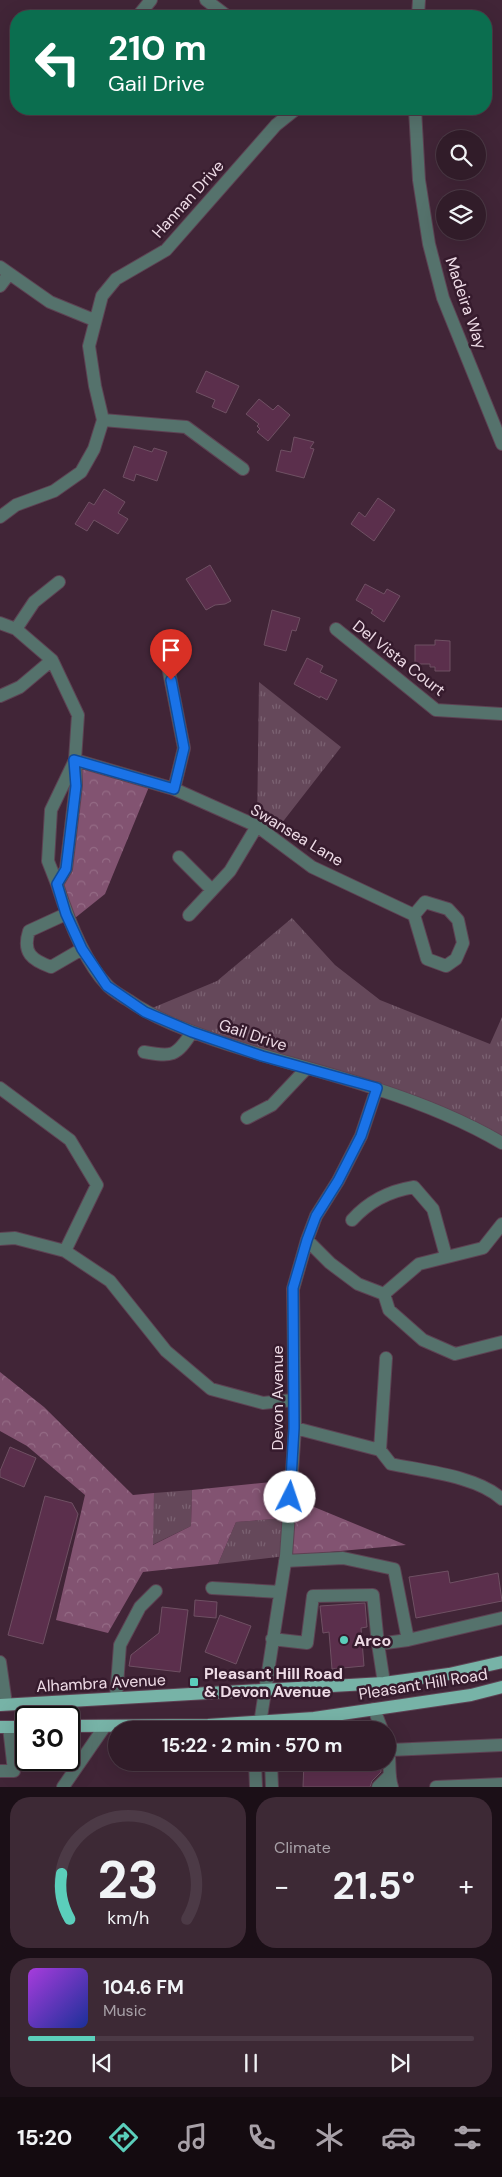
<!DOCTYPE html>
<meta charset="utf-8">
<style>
body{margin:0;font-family:"DM Sans",sans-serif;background:#3d2935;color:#f1f3f6;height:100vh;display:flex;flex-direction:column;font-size:19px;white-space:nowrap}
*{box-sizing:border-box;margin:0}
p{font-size:16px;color:#a8a1a8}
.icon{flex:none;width:28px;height:28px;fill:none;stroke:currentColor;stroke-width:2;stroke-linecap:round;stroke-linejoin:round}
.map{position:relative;height:1787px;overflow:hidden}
.side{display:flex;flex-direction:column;gap:10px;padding:10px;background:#1b0f17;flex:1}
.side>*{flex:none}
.banner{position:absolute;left:10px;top:10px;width:482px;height:105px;border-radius:20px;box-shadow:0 5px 20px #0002,0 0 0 1px #4c3a46;background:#0b6e4f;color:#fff;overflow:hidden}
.tools{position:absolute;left:436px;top:130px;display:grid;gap:10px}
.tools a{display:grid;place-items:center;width:50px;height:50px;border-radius:50%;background:#311c29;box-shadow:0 5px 20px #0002,0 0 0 1px #4c3a46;font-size:25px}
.speed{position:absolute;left:15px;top:1706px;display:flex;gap:10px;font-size:25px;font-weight:700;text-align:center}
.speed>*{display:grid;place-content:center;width:65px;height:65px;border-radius:50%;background:#311c29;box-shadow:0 5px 20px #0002,0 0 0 1px #4c3a46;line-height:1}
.speed .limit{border:2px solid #111;border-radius:8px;background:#fff;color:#111}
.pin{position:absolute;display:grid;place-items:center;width:42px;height:42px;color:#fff;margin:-51px -21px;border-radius:50% 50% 50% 0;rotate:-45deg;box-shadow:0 0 5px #0007}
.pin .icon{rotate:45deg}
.me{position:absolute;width:55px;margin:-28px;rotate:4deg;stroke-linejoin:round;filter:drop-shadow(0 0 4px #0008)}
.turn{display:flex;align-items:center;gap:18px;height:105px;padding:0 15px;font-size:22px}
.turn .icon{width:65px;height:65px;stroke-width:2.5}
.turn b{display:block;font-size:35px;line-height:42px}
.big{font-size:38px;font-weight:700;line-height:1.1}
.side .card{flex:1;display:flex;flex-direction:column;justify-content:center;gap:8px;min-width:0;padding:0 18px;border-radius:20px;background:#3d2935}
.side .dial{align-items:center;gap:0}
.dial svg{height:130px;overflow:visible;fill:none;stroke:#4c3a46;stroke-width:7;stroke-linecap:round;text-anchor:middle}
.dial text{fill:#f1f3f6;stroke:none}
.song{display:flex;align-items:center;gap:15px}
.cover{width:60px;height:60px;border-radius:8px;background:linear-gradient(135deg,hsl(280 70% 55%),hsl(230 70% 35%))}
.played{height:5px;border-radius:2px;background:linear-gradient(90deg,#5bcebb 15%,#4c3a46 15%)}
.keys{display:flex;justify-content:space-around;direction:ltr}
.heat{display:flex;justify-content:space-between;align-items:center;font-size:28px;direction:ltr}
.side .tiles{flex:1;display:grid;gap:10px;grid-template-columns:1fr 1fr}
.card:last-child{grid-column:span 2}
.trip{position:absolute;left:108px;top:1721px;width:288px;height:50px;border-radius:25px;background:#311c29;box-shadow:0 5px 20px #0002,0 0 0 1px #4c3a46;font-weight:700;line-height:50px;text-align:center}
.dock{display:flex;height:80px;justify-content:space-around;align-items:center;background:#140b10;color:#a8a1a8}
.dock .icon{width:35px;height:35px}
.dock .current{color:#5bcebb}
.dock b{font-size:22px;color:#f1f3f6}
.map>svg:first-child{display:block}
.grass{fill:url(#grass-tufts)}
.forest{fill:url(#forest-crowns)}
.building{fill:#5b2f4c;stroke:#6f5063}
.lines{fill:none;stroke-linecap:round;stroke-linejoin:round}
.minor-casing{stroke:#5d4253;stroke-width:14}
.major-casing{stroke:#5d4253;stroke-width:14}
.minor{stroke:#55726c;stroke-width:12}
.major{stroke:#77b3a7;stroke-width:12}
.route-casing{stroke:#114b97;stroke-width:12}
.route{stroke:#1a73e8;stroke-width:9}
.poi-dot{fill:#5bcebb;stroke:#361b2d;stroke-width:2}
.labels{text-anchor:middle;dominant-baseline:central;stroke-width:5;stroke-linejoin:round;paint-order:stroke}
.street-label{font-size:16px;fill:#eedbe6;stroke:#361b2d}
.poi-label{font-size:16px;font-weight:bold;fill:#eedbe6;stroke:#361b2d;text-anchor:start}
</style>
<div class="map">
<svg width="502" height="1787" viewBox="0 0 502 1787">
<defs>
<pattern id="grass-tufts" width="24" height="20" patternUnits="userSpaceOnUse" patternTransform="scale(1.25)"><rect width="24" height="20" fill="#65485a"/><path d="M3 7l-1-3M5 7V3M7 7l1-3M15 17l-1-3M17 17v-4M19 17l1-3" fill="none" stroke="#7b6272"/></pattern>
<pattern id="forest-crowns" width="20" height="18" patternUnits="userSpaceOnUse" patternTransform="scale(1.25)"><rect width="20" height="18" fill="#825371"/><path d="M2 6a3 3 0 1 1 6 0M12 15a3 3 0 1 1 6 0" fill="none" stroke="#946b85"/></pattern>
</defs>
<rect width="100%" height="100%" fill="#412537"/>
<!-- grass -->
<path class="grass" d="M259,682L341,747L271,837L257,826Z
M292,918L335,965L380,1000L490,1044L502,1017V1143L476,1127L145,1011L217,981Z
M192,1490L191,1526L152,1545L154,1493Z
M288,1518L286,1556L218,1564L236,1522Z"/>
<!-- forest -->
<path class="forest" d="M75,760L151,782L105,894L70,922L57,884L66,869Z
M0,1372L44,1407L133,1495L154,1493L153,1545L191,1526L192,1490L291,1480L290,1497L406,1545L286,1556L288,1518L236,1522L218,1564L143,1572L108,1633L56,1620L85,1495L27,1446L0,1431Z"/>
<!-- building -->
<path class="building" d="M206,371L239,386L226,413L212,407L215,400L196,392Z
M259,399L273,410L278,405L290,415L268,441L257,432L260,429L257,426L259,424L246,414Z
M294,437L314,442L310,448L314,449L304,478L276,471L281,450L291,452Z
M134,446L152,452L154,448L167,452L157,481L136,474L134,481L123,477Z
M104,489L125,502L118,513L128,519L118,534L94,520L87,531L75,524L89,502L94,505Z
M378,498L395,510L374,541L351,524L359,512L365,517Z
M210,565L231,601L225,604L215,605L206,610L186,579Z
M365,584L384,594L387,589L400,596L384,622L371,613L373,610L356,600Z
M272,610L300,618L296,631L292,630L286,651L264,645Z
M435,640L450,641V671H435V667H430V664H415V645H435Z
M307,658L323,666L320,672L337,680L327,700L320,696V698L294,684Z
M10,1447L36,1458L24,1487L0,1477V1471Z
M45,1496L72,1503L78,1514L43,1644L8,1635Z
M448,1571L450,1583L498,1573L502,1601L416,1618L409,1577Z
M195,1600L217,1602L216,1618L194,1616Z
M365,1603L367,1627L361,1628L364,1666L332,1669L329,1632L323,1633L320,1606Z
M162,1607L188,1610L180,1672L129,1666L131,1655L159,1633Z
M220,1615L251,1626L236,1664L205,1652Z
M304,1762H381V1772L372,1781L370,1787H303Z"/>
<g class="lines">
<!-- minor casing -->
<g class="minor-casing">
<path id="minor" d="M206,0L227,16
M138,16L151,0
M418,16L419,0
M415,109L419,180L429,244L443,298L502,444
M0,267L50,302L94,320
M0,286L9,274
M103,420L186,427L243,469
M0,517L16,505L54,491L81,472L94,449L103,420L95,386L89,346L102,296L116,279L166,250L276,125L296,109
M0,623L16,629L52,660L78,715L75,760L76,785L66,869L57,884L48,861L51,810L75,760
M16,629L34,602L59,582
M336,629L436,710L502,714
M164,646L184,748L174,789
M0,696L20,687L52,660
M75,760L174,789L257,826L312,867L414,915L427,959L446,966L456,959L463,943L458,920L448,909L425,902L414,915
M179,857L212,890
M57,884C67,916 83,960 107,985C112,991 122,996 128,1000C155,1019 187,1030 218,1041C270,1059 325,1071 377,1089C420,1103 463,1120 502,1143
M66,914L29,931C22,953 32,960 51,967L82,949
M189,915L230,871L257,826
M144,1052C172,1057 176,1057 192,1032
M0,1088L70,1140L97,1185L65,1251
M247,1118L272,1105L306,1069
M352,1220C369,1201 389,1191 414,1187L433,1209L446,1256
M0,1239L15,1238L65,1251L110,1281L166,1351L211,1389L263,1403L293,1400
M307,1240L330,1263L358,1284L384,1294L419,1264L483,1248L502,1224
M384,1294L389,1310L423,1340L455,1354L502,1342
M295,1428L380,1450L386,1358
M380,1450L391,1464C424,1471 477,1476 502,1499
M212,1588L280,1592
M272,1639L307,1643L313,1596L373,1595L378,1644L408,1640L394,1569L343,1558L285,1561
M408,1640L502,1618
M378,1644L384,1683
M0,1662L6,1704
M116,1698L120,1645L140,1607L156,1591
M374,1709L382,1730
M259,1730L286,1556L295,1428L293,1289L307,1240L316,1216L338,1181L361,1136L377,1088
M294,1730L314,1718
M386,1740C392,1756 387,1772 392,1787
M390,1750L502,1745
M255,1762L256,1787
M271,1762L272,1787
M0,1771H14L9,1727
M63,1787L105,1726
M378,1787L390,1775
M436,1787L502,1784"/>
</g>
<!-- major casing -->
<g class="major-casing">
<path id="major" d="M0,1705L384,1683L449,1674L502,1662
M69,1726L208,1725L314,1718L471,1695L502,1687
M0,1727H26"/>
</g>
<!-- minor -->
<use href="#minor" class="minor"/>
<!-- major -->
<use href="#major" class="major"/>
</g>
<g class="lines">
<!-- route casing -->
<g class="route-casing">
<path id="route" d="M171,680L184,748L174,789L74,760L76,786L66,869L57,884L66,914L82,949L107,986L145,1012L192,1032L262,1056L377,1088L361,1136L338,1181L316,1216L307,1240L293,1288L294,1428L290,1497"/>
</g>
<!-- route -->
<use href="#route" class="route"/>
</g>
<!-- markers -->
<g class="poi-dot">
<circle cx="344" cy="1640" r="5"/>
<rect x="189" y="1677" width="10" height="10" rx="2.5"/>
</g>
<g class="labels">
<!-- street labels -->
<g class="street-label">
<text transform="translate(188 199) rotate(-48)">Hannan Drive</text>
<text transform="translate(466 303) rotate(71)">Madeira Way</text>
<text transform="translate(399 658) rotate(38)">Del Vista Court</text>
<text transform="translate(297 835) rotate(31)">Swansea Lane</text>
<text transform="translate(253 1035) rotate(18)">Gail Drive</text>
<text transform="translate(277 1398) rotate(-90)">Devon Avenue</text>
<text transform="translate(101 1683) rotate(-3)">Alhambra Avenue</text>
<text transform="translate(423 1684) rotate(-9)">Pleasant Hill Road</text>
</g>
<!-- poi labels -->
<g class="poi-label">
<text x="354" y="1640">Arco</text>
<text x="204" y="1673">Pleasant Hill Road<tspan x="204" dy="18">&amp; Devon Avenue</tspan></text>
</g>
</g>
</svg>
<div class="tools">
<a><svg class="icon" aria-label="search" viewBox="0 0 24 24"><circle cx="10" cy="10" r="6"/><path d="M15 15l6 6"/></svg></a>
<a><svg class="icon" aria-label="layers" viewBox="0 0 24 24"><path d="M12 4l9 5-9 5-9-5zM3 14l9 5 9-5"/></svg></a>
</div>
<div class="speed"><div class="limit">30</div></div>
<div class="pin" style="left:171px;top:680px;background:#d93025"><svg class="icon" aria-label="arrive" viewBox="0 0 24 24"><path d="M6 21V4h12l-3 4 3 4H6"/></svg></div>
<svg class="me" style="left:290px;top:1497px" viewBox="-20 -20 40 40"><circle r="19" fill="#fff"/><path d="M0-13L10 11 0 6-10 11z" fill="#1a73e8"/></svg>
<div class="trip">15:22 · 2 min · 570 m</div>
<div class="banner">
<div class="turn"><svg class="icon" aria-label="left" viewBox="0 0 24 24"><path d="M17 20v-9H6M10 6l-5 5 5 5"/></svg><div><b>210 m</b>Gail Drive</div></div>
</div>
</div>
<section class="side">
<div class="tiles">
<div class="card dial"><svg viewBox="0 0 100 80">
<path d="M14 69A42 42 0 1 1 86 69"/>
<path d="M14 69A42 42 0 0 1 9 41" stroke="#5bcebb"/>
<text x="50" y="56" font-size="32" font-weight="700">23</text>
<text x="50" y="72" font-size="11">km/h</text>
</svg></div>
<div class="card"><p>Climate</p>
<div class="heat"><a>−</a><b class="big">21.5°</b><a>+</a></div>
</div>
<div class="card">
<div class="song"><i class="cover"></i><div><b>104.6 FM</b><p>Music</p></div></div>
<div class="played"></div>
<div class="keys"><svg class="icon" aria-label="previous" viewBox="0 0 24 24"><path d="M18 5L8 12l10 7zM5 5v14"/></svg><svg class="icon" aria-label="pause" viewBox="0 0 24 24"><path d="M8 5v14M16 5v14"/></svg><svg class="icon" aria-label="next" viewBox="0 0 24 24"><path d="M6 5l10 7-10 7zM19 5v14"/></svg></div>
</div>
</div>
</section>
<nav class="dock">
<b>15:20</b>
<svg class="icon current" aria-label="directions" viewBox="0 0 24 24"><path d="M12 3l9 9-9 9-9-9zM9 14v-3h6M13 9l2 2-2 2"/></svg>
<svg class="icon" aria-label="music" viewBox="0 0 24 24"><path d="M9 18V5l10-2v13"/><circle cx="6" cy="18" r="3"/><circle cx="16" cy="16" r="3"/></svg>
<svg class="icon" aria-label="phone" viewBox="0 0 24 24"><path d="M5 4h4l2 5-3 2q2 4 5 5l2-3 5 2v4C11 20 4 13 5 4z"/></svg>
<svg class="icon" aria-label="climate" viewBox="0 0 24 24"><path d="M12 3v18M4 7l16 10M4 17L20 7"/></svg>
<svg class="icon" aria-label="car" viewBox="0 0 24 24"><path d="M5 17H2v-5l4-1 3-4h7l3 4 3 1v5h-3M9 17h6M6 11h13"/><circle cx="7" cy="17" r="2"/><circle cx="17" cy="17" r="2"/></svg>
<svg class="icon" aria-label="filters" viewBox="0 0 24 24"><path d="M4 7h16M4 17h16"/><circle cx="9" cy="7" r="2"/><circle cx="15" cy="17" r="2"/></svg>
</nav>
